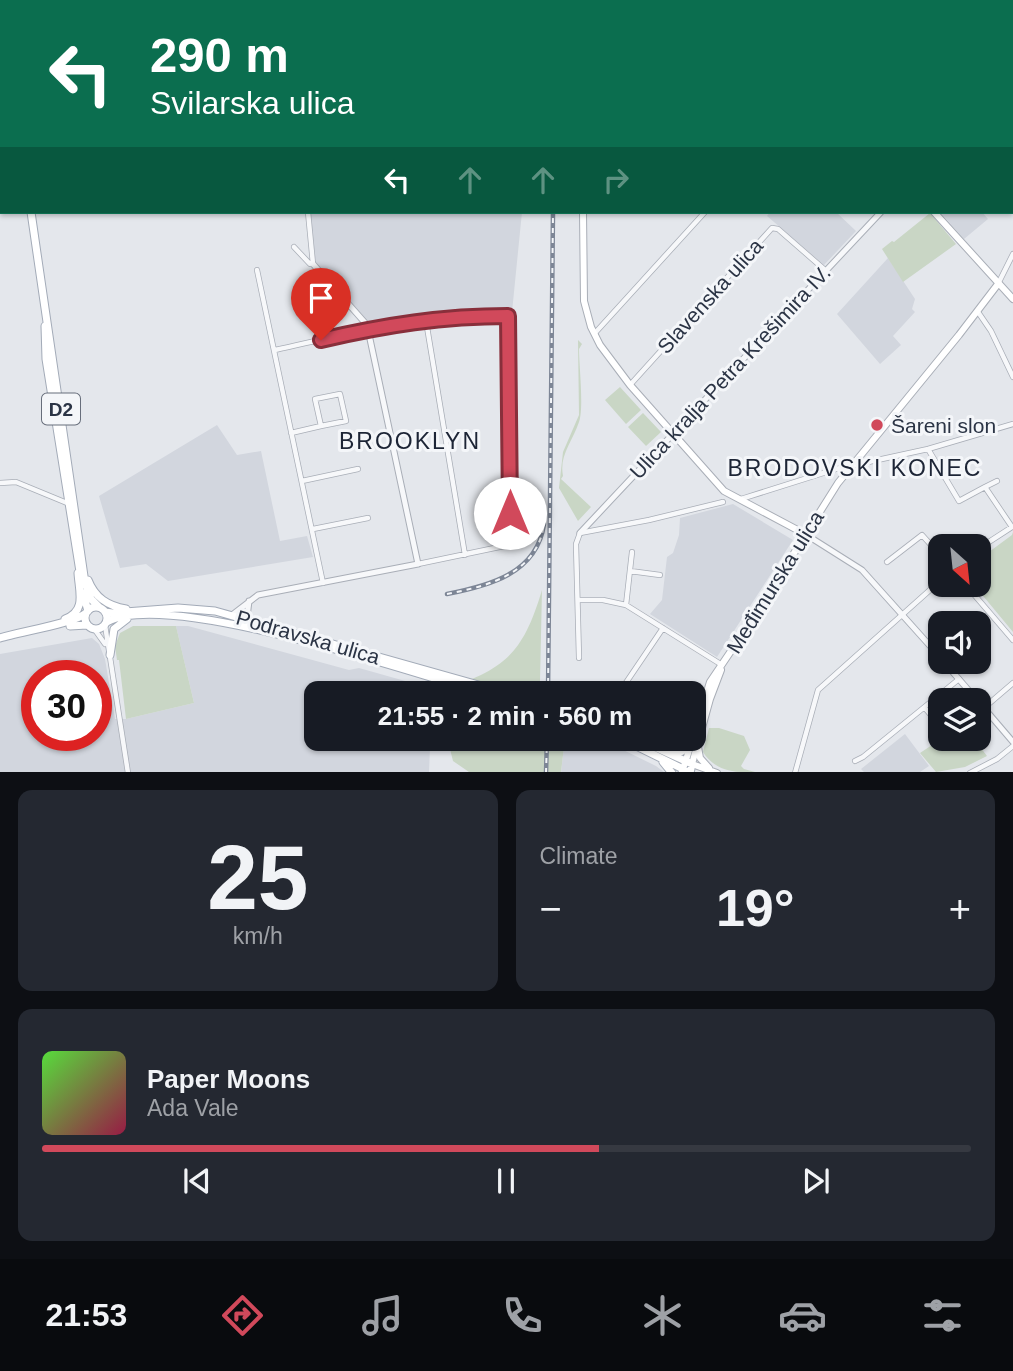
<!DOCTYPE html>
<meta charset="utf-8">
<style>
body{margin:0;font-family:Arial,sans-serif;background:#242831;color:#f1f3f6;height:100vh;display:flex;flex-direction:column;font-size:26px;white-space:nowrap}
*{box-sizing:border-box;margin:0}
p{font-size:23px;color:#9ea1a6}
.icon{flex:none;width:38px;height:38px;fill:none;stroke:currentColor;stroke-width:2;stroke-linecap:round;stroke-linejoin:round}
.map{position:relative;height:772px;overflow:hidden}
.sheet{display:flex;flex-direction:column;gap:18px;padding:18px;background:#0d0f14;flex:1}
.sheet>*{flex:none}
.top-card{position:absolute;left:0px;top:0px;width:1013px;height:214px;box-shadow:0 2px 5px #0004;background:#0b6e4f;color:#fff;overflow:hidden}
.needle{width:46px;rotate:153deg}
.buttons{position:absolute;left:928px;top:534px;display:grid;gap:14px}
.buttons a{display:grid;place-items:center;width:63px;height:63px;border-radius:14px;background:#171b24;box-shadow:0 2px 5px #0004;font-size:35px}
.speed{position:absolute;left:21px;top:660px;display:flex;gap:14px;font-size:35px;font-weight:700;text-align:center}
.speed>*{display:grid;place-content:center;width:91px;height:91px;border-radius:50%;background:#171b24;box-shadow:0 2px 5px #0004;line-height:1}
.speed .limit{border:10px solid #d22;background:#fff;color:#111}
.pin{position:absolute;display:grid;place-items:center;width:60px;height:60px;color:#fff;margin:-72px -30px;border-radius:50% 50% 50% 0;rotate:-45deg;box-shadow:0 0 7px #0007}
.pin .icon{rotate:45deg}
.me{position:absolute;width:77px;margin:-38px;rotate:0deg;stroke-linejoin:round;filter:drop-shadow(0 0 5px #0008)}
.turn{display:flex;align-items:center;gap:24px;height:147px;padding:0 35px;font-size:32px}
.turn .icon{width:91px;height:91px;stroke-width:2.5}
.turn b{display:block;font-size:49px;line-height:60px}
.lanes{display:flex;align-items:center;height:66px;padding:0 35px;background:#0003;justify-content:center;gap:35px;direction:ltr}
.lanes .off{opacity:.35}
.big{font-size:52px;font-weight:600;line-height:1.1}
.sheet .widget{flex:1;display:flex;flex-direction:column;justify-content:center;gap:10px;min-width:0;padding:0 24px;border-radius:14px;background:#242831}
.sheet .dial{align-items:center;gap:0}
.dial b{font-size:91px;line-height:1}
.song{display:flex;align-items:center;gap:21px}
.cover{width:84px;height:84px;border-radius:10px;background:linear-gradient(135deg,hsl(110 70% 55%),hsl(340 70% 35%))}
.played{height:7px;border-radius:4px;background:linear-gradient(90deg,#d1495b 60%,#363941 60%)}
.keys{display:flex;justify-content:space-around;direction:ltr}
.heat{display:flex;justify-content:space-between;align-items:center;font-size:38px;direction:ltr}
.sheet .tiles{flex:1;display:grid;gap:18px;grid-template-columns:1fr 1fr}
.widget:last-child{grid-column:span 2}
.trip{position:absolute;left:304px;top:681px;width:402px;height:70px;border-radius:14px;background:#171b24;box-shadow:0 2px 5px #0004;font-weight:600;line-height:70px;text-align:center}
.tabs{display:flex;height:112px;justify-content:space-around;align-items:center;background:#090b0e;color:#9ea1a6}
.tabs .icon{width:49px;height:49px}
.tabs .active{color:#d1495b}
.tabs b{font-size:32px;color:#f1f3f6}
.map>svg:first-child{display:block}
.built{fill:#d2d6de;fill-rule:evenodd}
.green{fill:#c9d6c5}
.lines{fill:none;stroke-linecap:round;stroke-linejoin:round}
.pedestrian-casing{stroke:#a9aeb7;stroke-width:5}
.minor-casing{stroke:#a9aeb7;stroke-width:6}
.tertiary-casing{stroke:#a9aeb7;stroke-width:7}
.secondary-casing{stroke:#a9aeb7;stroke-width:8}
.primary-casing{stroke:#a3abb8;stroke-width:9}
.pedestrian{stroke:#f7f8fa;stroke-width:3.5}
.minor{stroke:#f7f8fa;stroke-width:4.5}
.tertiary{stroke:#f7f8fa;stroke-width:5}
.secondary{stroke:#fff;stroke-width:6}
.primary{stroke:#fff;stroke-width:7}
.rail-casing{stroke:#7d8696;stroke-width:4.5}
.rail{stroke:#f4f6f9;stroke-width:2;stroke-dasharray:5;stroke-linecap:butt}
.route-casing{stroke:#882f3b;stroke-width:18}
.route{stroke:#d1495b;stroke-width:12}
.poi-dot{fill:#d1495b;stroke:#f4f6f9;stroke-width:2.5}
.labels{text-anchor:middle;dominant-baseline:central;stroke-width:6;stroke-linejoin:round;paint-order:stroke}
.shield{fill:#f4f6f9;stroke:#676e7b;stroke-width:2}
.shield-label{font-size:19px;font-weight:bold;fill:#2b3445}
.street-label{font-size:21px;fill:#2b3445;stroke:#f4f6f9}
.poi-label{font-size:21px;fill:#2b3445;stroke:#f4f6f9;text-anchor:start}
.neighbourhood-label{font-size:23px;letter-spacing:2px;fill:#1d2536;stroke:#f4f6f9}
</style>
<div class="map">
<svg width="1013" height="773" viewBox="0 0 1013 773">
<rect width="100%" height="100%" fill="#e4e7ec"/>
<!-- built -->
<path class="built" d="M310,212H522L512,312L452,313L372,327L316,266Z
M770,212H836L856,231L824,265L767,216Z
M940,212H982L988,219L964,239Z
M888,258L915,299L912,309L915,312L893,336L901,345L880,364L837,314Z
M217,425L237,455L261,451L280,541L307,536L313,557L168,581L146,564L120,568L99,496Z
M733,504L793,540L717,657L650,614L662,600L667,557L673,553L679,535L680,518Z
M176,626H188L349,670L359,668L430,688L432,693H317V738L421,739L430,748L429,772L0,773V654L92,638L99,644L105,659L115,719H126L194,703ZM37,676H96V735H37Z
M905,734L929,766L920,772H864L861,769Z
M565,738L601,739L656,766L664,772L561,773Z"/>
<!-- green -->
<path class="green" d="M930,213L956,244L903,282L882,249L892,241L894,242Z
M578,340L582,344L579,349C579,366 584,408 579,422C572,443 559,455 563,476L561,479L591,507L578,521L559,488L563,452L579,415Z
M620,387L641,410L626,424L605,400Z
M643,413L661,432L646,446L628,427Z
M1013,532V632L974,585L978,584V560L1012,535Z
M542,590L540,681L558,690V693H436C502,669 521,660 542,590Z
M133,626H176L194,703L126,719L119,660H117L115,646L120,633Z
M709,728H719L744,736L750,750L741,766L744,769L755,772C734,773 715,771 703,752Z
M423,739L565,738V739L561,772H469L453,761L450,749Z
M941,739H974L987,756L965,767L936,772L920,753Z"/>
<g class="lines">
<!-- pedestrian casing -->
<g class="pedestrian-casing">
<path id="pedestrian" d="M1012,128L1013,127"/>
</g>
<!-- minor casing -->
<g class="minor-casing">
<path id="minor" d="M287,0L288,2
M344,0V2
M692,0L693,2
M446,2L448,0
M519,2V0
M1012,53L1013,52
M1012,185L1013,187
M308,212L313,264
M294,247L310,264H313
M257,270L323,583
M998,284L1013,254
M978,312L991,331L1013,377
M426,321L465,555
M595,333L705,212
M275,350C334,337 393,322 453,316C471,315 490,316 508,316L509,545L418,564
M630,385L772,228L778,229L825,270
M291,433L321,426L315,399L340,394L346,421L321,426
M928,449L959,501L985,487L1012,527
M302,481L358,469
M0,483L16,482L67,503
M985,487L997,481
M741,499L836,469L928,449L1013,424
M313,529L368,518
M978,549L1012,527
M887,562L922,535L940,555
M630,571L660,575
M965,584L1013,640
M578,600H603L626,605L722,665
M626,605L632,552
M105,625L128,773
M95,630L105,644
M579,658L576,544L580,533L649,520L723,502
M619,693L663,628
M925,708L940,726
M978,713L1013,683
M855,761L863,757L959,679
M795,773L818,690L940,581
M970,773L997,759L1013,746"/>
</g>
<!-- tertiary casing -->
<g class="tertiary-casing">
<path id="tertiary" d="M418,0L419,2
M580,533L881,212
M805,534L862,570L940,657
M232,615L258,595L418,564L367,325L313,264
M235,624L247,617L249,601
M944,662L977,700
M978,701L1013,742"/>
</g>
<!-- secondary casing -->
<g class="secondary-casing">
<path id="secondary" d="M580,0V2
M804,0L807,2
M915,2L917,0
M583,212L584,301L591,327L600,345L630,385L724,491L805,534
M934,212L1013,299
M695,731L710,682L754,617L838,483L959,335L998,284
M698,747L700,758L709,768
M670,753L682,752L690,744
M687,771L683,769L693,738
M717,773L692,764L710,699L721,670"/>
</g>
<!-- primary casing -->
<g class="primary-casing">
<path id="primary" d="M0,0L2,12
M31,212L85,583L91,599L99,607
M45,326L46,359L81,578
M88,580C95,598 108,606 126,609
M83,593L88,611
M85 618a11 11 0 1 1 22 0a11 11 0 1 1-22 0Z
M105,612L112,613L178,608L215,611L507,693
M65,619C87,611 79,591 78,573
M107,622C167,589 411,672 483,693
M70,626L87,625
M0,638C18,632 76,623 86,613
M110,655L114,629L127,619
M620,738L683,769L682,773
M635,738L692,764L690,773
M663,762L672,773"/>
</g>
<!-- pedestrian -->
<use href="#pedestrian" class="pedestrian"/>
<!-- minor -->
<use href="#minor" class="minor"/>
<!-- tertiary -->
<use href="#tertiary" class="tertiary"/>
<!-- secondary -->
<use href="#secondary" class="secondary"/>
<!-- primary -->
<use href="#primary" class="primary"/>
<!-- rail casing -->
<g class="rail-casing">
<path id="rail" d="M554,2V0
M447,594C488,586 537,574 544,524
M548,693L553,212
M546,773L547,738"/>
</g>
<!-- rail -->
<use href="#rail" class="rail"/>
</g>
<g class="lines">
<!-- route casing -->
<g class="route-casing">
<path id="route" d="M321,340C385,325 443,316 508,316L510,513"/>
</g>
<!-- route -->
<use href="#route" class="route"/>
</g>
<!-- markers -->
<circle class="poi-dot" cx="877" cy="425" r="7"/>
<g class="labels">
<!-- shield labels -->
<rect class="shield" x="42" y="393.5" width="38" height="31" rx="5"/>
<g class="shield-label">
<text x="61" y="409">D2</text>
</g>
<!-- street labels -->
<g class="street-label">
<text transform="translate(710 296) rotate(-48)">Slavenska ulica</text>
<text transform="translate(730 372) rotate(-47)">Ulica kralja Petra Krešimira IV.</text>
<text transform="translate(775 582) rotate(-58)">Međimurska ulica</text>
<text transform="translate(308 637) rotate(16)">Podravska ulica</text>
</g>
<!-- poi labels -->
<g class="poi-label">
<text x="891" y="425">Šareni slon</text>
</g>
<!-- neighbourhood labels -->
<g class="neighbourhood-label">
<text x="410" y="441">BROOKLYN</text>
<text x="855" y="468">BRODOVSKI KONEC</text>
</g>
</g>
</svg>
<div class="buttons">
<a><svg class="needle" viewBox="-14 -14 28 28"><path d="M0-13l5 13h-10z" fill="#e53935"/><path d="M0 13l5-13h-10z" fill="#9ea1a6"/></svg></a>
<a><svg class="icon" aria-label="sound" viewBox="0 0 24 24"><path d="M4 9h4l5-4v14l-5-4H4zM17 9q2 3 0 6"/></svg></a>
<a><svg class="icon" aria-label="layers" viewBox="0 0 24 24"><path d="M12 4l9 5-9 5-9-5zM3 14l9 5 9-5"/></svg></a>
</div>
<div class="speed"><div class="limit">30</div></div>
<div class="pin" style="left:321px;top:340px;background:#d93025"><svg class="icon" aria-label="arrive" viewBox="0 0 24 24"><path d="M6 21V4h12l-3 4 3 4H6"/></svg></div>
<svg class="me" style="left:510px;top:513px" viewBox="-20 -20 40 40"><circle r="19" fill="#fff"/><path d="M0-13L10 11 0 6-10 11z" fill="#d1495b"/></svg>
<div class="trip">21:55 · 2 min · 560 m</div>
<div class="top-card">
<div class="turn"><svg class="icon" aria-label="left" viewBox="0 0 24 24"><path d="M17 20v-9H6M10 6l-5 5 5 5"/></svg><div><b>290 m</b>Svilarska ulica</div></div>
<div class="lanes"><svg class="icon" aria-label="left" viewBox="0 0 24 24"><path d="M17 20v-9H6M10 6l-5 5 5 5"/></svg><svg class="icon off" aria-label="ahead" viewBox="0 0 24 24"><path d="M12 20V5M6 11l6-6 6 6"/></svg><svg class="icon off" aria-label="ahead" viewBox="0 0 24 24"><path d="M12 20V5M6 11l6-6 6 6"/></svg><svg class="icon off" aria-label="right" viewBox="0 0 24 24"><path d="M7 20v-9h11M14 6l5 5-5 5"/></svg></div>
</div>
</div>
<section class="sheet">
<div class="tiles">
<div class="widget dial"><b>25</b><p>km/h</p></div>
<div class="widget"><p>Climate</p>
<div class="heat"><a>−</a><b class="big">19°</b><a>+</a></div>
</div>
<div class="widget">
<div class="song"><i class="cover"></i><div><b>Paper Moons</b><p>Ada Vale</p></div></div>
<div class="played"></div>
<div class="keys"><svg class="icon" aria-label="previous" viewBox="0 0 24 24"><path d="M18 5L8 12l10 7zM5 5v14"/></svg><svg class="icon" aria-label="pause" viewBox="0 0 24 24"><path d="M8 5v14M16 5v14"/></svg><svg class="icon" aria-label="next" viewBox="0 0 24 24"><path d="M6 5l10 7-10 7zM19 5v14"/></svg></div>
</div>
</div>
</section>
<nav class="tabs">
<b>21:53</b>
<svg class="icon active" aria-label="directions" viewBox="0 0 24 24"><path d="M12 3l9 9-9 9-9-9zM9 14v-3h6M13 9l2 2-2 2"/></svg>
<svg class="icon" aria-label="music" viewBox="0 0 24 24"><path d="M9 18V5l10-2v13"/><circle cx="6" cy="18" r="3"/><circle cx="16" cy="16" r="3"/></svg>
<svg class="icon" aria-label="phone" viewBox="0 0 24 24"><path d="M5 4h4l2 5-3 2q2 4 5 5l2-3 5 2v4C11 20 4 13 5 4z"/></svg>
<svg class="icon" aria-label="climate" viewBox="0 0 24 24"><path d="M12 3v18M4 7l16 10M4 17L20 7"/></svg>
<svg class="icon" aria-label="car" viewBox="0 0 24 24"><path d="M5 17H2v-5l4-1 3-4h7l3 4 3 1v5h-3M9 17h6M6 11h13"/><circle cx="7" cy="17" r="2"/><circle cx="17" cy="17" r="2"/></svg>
<svg class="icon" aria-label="filters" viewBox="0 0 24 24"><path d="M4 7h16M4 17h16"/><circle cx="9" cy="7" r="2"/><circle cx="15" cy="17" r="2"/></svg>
</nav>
